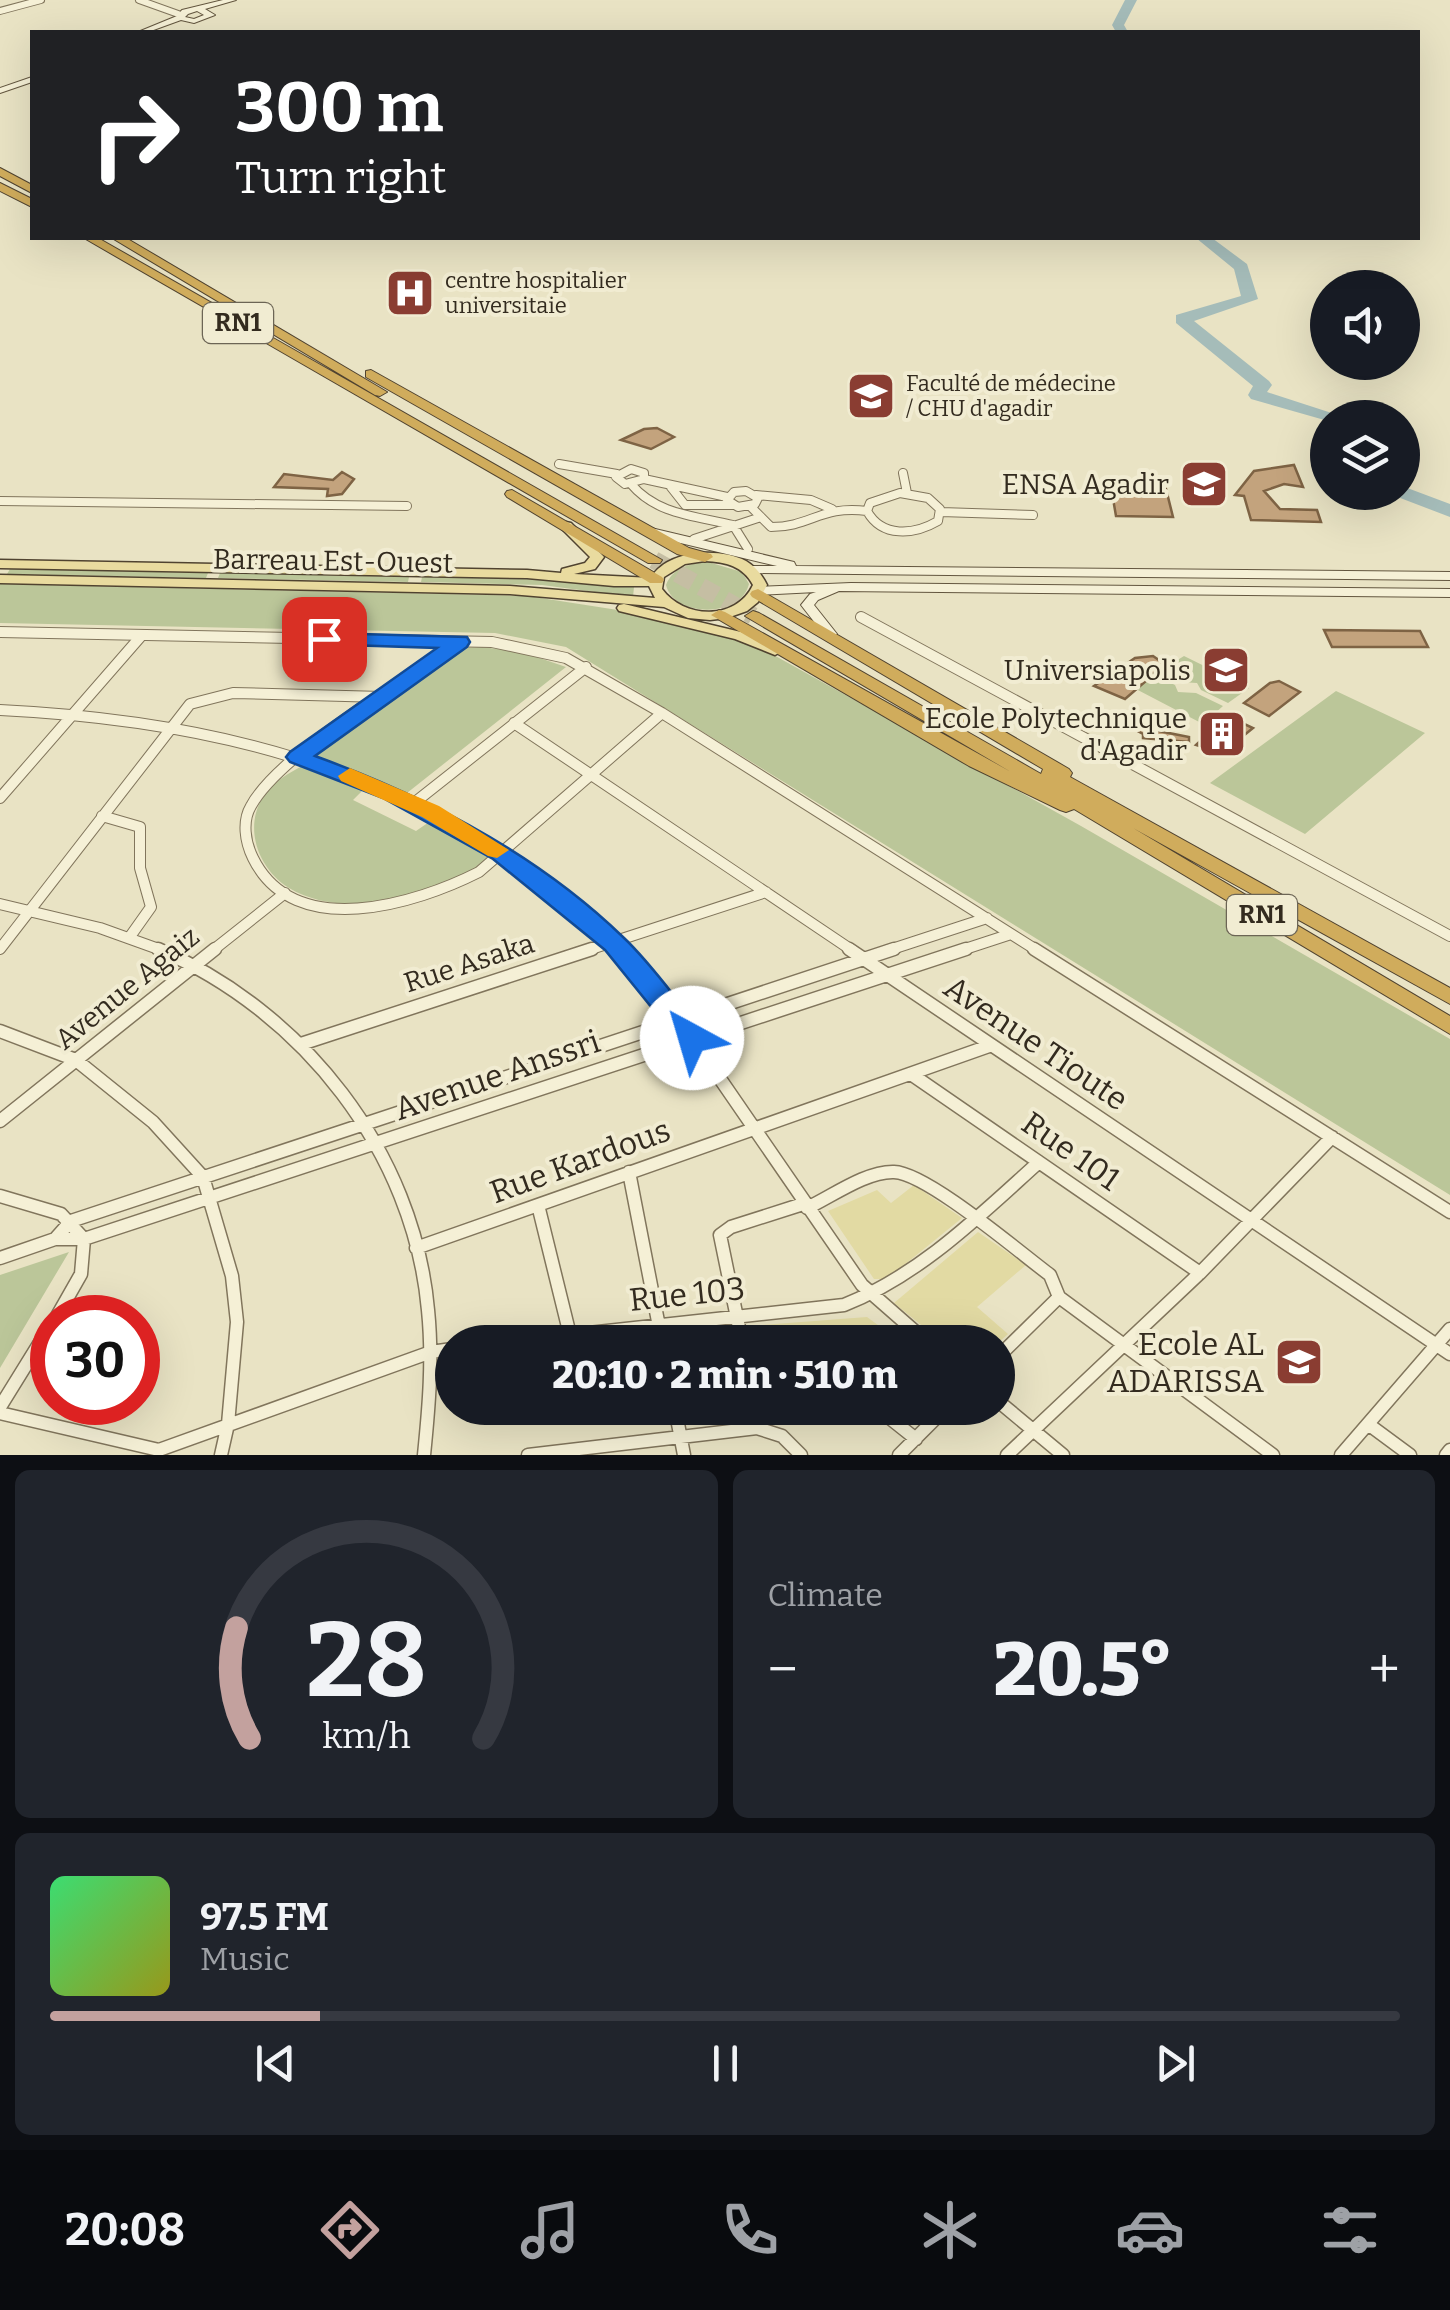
<!DOCTYPE html>
<meta charset="utf-8">
<style>
body{margin:0;font-family:Bitter,serif;background:#20242c;color:#f1f3f6;height:100vh;display:flex;flex-direction:column;font-size:38px;white-space:nowrap}
*{box-sizing:border-box;margin:0}
p{font-size:32px;color:#9ea1a6}
.icon{flex:none;width:55px;height:55px;fill:none;stroke:currentColor;stroke-width:2;stroke-linecap:round;stroke-linejoin:round}
.map{position:relative;height:1455px;overflow:hidden}
.side{display:flex;flex-direction:column;gap:15px;padding:15px;background:#0d0f14;flex:1}
.side>*{flex:none}
.guide{position:absolute;left:30px;top:30px;width:1390px;height:210px;border-radius:0px;box-shadow:0 10px 40px #0002;background:#202124;color:#fff;overflow:hidden}
.tools{position:absolute;left:1310px;top:270px;display:grid;gap:20px}
.tools a{display:grid;place-items:center;width:110px;height:110px;border-radius:50%;background:#171b24;box-shadow:0 10px 40px #0002;font-size:50px}
.speed{position:absolute;left:30px;top:1295px;display:flex;gap:20px;font-size:50px;font-weight:700;text-align:center}
.speed>*{display:grid;place-content:center;width:130px;height:130px;border-radius:50%;background:#171b24;box-shadow:0 10px 40px #0002;line-height:1}
.speed .limit{border:15px solid #d22;background:#fff;color:#111}
.pin{position:absolute;display:grid;place-items:center;width:85px;height:85px;color:#fff;margin:-42px;border-radius:20px;box-shadow:0 5px 15px #0006}
.me{position:absolute;width:110px;margin:-55px;rotate:321deg;stroke-linejoin:round;filter:drop-shadow(0 0 8px #0008)}
.turn{display:flex;align-items:center;gap:35px;height:210px;padding:0 40px;font-size:45px}
.turn .icon{width:130px;height:130px;stroke-width:2.5}
.turn b{display:block;font-size:70px;line-height:85px}
.big{font-size:75px;font-weight:800;line-height:1.1}
.side .widget{flex:1;display:flex;flex-direction:column;justify-content:center;gap:15px;min-width:0;padding:0 35px;border-radius:15px;background:#20242c}
.side .dial{align-items:center;gap:0}
.dial svg{height:260px;overflow:visible;fill:none;stroke:#363941;stroke-width:7;stroke-linecap:round;text-anchor:middle}
.dial text{fill:#f1f3f6;stroke:none}
.song{display:flex;align-items:center;gap:30px}
.cover{width:120px;height:120px;border-radius:15px;background:linear-gradient(135deg,hsl(140 70% 55%),hsl(60 70% 35%))}
.played{height:10px;border-radius:5px;background:linear-gradient(90deg,#c3a19e 20%,#363941 20%)}
.keys{display:flex;justify-content:space-around;direction:ltr}
.heat{display:flex;justify-content:space-between;align-items:center;font-size:55px;direction:ltr}
.side .tiles{flex:1;display:grid;gap:15px;grid-template-columns:1fr 1fr}
.widget:last-child{grid-column:span 2}
.trip{position:absolute;left:435px;top:1325px;width:580px;height:100px;border-radius:50px;background:#171b24;box-shadow:0 10px 40px #0002;font-weight:800;line-height:100px;text-align:center}
.dock{display:flex;height:160px;justify-content:space-around;align-items:center;background:#090b0e;color:#9ea1a6}
.dock .icon{width:70px;height:70px}
.dock .on{color:#c3a19e}
.dock b{font-size:45px;color:#f1f3f6}
.map>svg:first-child{display:block}
.green{fill:#bbc699}
.sand{fill:#e2daa3}
.lines{fill:none;stroke-linecap:round;stroke-linejoin:round}
.river{fill:#a5bcb9;fill-rule:evenodd}
.building{fill:#c3a37d;stroke:#7e6344;stroke-width:2.5}
.highway-tunnel{stroke:#c5bea3;stroke-width:18;stroke-dasharray:18 9;stroke-linecap:butt}
.street-far3-casing{stroke:#81755c;stroke-width:8}
.street-far2-casing{stroke:#81755c;stroke-width:10}
.street-far1-casing{stroke:#81755c;stroke-width:12}
.street-casing{stroke:#81755c;stroke-width:15}
.secondary-casing{stroke:#63563f;stroke-width:2}
.primary-casing{stroke:#504330;stroke-width:3}
.highway-casing{stroke:#504330;stroke-width:2}
.street-far3{stroke:#f5f0d6;stroke-width:6}
.street-far2{stroke:#f5f0d6;stroke-width:8}
.street-far1{stroke:#f5f0d6;stroke-width:10}
.street{stroke:#f5f0d6;stroke-width:12}
.secondary{fill:#f5f0d6;fill-rule:evenodd}
.primary{fill:#e9db9f;fill-rule:evenodd}
.highway{fill:#d0ac5c;fill-rule:evenodd}
.route{fill:#1a73e8;stroke:#114b97;stroke-width:2.5}
.slow{fill:#f59e0b}
.labels{text-anchor:middle;dominant-baseline:central;stroke-width:8;stroke-linejoin:round;paint-order:stroke}
.far-poi-label{font-size:22px;fill:#332b1f;stroke:#f1ecd2;text-anchor:start}
.shield{fill:#f1ecd2;stroke:#6c6555;stroke-width:2.5}
.shield-label{font-size:25px;font-weight:bold;fill:#332b1f}
.poi-label{font-size:28px;fill:#332b1f;stroke:#f1ecd2;text-anchor:end}
.street-label{font-size:28px;fill:#332b1f;stroke:#f1ecd2}
.near-street-label{font-size:32px;fill:#332b1f;stroke:#f1ecd2}
.near-poi-label{font-size:32px;fill:#332b1f;stroke:#f1ecd2;text-anchor:end}
</style>
<div class="map">
<svg width="1450" height="1455" viewBox="0 0 1450 1455">
<rect width="100%" height="100%" fill="#e9e3c4"/>
<!-- green -->
<path class="green" d="M708,562L742,572L749,584C741,618 674,618 666,585C673,567 691,563 708,562Z
M10,569L208,573L206,578L7,574Z
M220,573L409,577L408,582L218,578Z
M422,577L534,579L634,587L633,597L542,585L421,582Z
M0,584L528,596L637,613L754,644L1081,826L1450,1039V1195L566,647L495,633L0,623Z
M482,647L522,652L566,667L407,793L310,756L457,648Z
M1184,656L1249,688L1228,703L1201,690L1197,683L1180,682L1160,671Z
M1154,675L1175,685L1178,692L1196,693L1223,706L1203,724L1134,688Z
M1336,691L1425,733L1305,834L1210,783Z
M302,766L363,790L353,800L416,831L432,820L492,854C448,899 345,922 289,888C258,869 242,826 265,794C273,782 289,773 302,766Z
M69,1252L0,1368V1275Z"/>
<!-- sand -->
<path class="sand" d="M914,1185L962,1218L887,1279H874L828,1211L877,1190L891,1203Z
M978,1232L1026,1265L977,1307L1008,1334L998,1343L942,1342L894,1303Z
M867,1317L901,1342H752L750,1326Z"/>
<g class="lines">
<!-- river -->
<path class="river" d="M1125,0H1137L1124,25L1128,32H1116L1112,25Z
M1196,238H1212L1247,264L1258,299L1194,321L1269,381L1272,385L1267,392L1347,418H1328V421L1251,399L1248,395L1253,386L1176,323V315L1241,296L1234,269Z
M1402,486L1450,504V517L1395,496L1393,492H1402Z"/>
</g>
<!-- building -->
<path class="building" d="M657,428L674,437L651,449L621,440L644,429Z
M1294,465L1303,487L1284,484L1264,491L1280,509L1317,510L1321,522L1251,520L1244,496L1235,495L1254,471Z
M342,472L354,479L342,494L327,496L328,489L274,487L284,474L333,480Z
M1111,487L1166,489L1173,517L1116,516Z
M1324,630L1420,631L1428,647H1332Z
M1153,656L1166,665L1162,670L1141,678L1146,681L1125,699L1094,686L1135,658Z
M1279,681L1300,692L1269,716L1244,703L1270,683Z
M1227,716L1253,728L1222,753L1196,745Z
M1132,718L1148,719L1159,731L1189,737V742L1143,738V734L1132,728Z"/>
<g class="lines">
<!-- highway-tunnel -->
<path class="highway-tunnel" d="M654,560L753,616"/>
<!-- street-far3 casing -->
<g class="street-far3-casing">
<path id="street-far3" d="M139,0L181,15
M0,11L41,0"/>
</g>
<!-- street-far2 casing -->
<g class="street-far2-casing">
<path id="street-far2" d="M559,464L617,474
M631,469L644,473V479L625,484L616,477Z
M903,473L907,493
M644,479L727,497
M631,484C657,515 696,516 733,525L748,549
M670,486L685,505H733
M746,491L758,498L755,504L738,507L727,500L734,492Z
M900,493L928,498L940,509L938,521C914,535 882,538 867,511L870,503Z
M756,495L811,500L832,509
M0,501L407,506
M750,506L771,527C811,527 821,505 867,511
M941,512L1033,515
M694,539L761,517"/>
</g>
<!-- street-far1 casing -->
<g class="street-far1-casing">
<path id="street-far1" d="M861,617L1450,936
M0,632L492,642L566,658L662,713L1038,951
M459,642C407,679 279,754 251,806C242,821 245,842 253,858C294,942 416,904 479,872L662,713
M0,710C204,720 392,764 555,895C577,912 596,933 617,951
M514,723L853,951
M0,798L142,635
M414,803L586,667
M102,816L140,827V868L151,907L129,938
M0,904L100,928L164,951
M0,949L190,704L233,693L382,697
M212,951L285,893
M585,951L766,892
M886,951L987,918
M959,951L1011,934"/>
</g>
<!-- street casing -->
<g class="street-casing">
<path id="street" d="M158,949C303,1011 414,1152 428,1310C433,1359 429,1406 424,1455
M614,949L692,1038L862,1285L927,1342
M849,949L1450,1354
M1034,949L1450,1212
M0,1031L76,1060L153,1122L203,1177L232,1276L237,1322L228,1424L221,1455
M301,1044L592,949
M911,1074L1200,1273
M0,1121L215,949
M629,1172L662,1342
M0,1196L61,1214L84,1239L81,1274L56,1318
M538,1205L570,1335
M807,1208C831,1197 866,1171 894,1172C927,1173 1019,1252 1050,1275L1059,1297L998,1357
M55,1239L71,1221L894,949
M416,1248L989,1046
M0,1258L55,1239H84L966,949
M1059,1297L1273,1455
M507,1342L844,1305C920,1275 979,1216 1039,1162
M742,1342L720,1235L731,1227L803,1204
M998,1401L1063,1455
M0,1407L52,1323
M675,1408L684,1455
M754,1408L757,1428
M877,1408L916,1439
M0,1413L159,1450L431,1352L452,1349
M1368,1424L1410,1455
M528,1455L757,1428L782,1436L801,1455
M899,1455L946,1408
M1007,1455L1200,1273L1332,1137
M1341,1455L1450,1329
M1446,1455L1450,1450"/>
</g>
<!-- secondary casing -->
<g class="secondary-casing">
<path id="secondary" d="M223,0H236L205,9L215,15L194,23L181,20L148,32H138L177,16L182,10ZM197,11L204,15L194,19L185,17L188,14Z
M32,77V82L0,93V88Z
M651,528L794,562L796,566L1450,572V580L750,573L744,569L746,566H777L647,535L645,532Z
M851,583L1450,589V597L839,591L818,600L814,605L837,634L831,638L826,637L801,605L810,594L816,592L759,595L753,591L759,587Z"/>
</g>
<!-- primary casing -->
<g class="primary-casing">
<path id="primary" d="M566,522L571,523L604,557L595,569L574,574L651,578C667,550 719,547 746,561C756,567 762,575 767,585L758,602L747,611L727,618L710,620L688,618L664,607L510,594L0,583V575L510,586L655,598L649,586H614L527,578L0,568V560L527,570L561,573L562,569L585,563L590,557L559,526ZM705,561C726,562 743,566 753,585C736,621 684,619 662,589L664,577L685,564Z
M624,604L745,633L782,651L775,655L735,639L619,611L617,608L619,605Z"/>
</g>
<!-- highway casing -->
<g class="highway-casing">
<path id="highway" d="M0,168L32,185V193L0,176Z
M0,183L32,199V207L0,191Z
M84,238H98L662,560L660,563H648Z
M112,238H126L387,392L380,396L375,395Z
M371,370L689,548L711,554L713,557L705,562L677,554L366,377V371Z
M512,490L662,577L664,580L662,583H650L507,497L505,494L507,491Z
M758,589L1069,769L1072,773L1070,777L1450,988V1004L1133,828L1450,1016V1034L1074,809L1066,812L1060,810L969,766L711,615L719,610L725,612L1011,772L745,616L753,611L759,613L1041,774L1043,769L752,597L750,594L752,591Z"/>
</g>
<!-- street-far3 -->
<use href="#street-far3" class="street-far3"/>
<!-- street-far2 -->
<use href="#street-far2" class="street-far2"/>
<!-- street-far1 -->
<use href="#street-far1" class="street-far1"/>
<!-- street -->
<use href="#street" class="street"/>
<!-- secondary -->
<use href="#secondary" class="secondary"/>
<!-- primary -->
<use href="#primary" class="primary"/>
<!-- highway -->
<use href="#highway" class="highway"/>
</g>
<!-- route -->
<path class="route" d="M324,633L467,637L470,642L467,647L315,756C428,797 536,853 623,937C652,964 676,1000 702,1030L706,1038L702,1045H682L605,950L493,859L383,798L290,762L286,757L290,752L437,648L316,644L313,639L316,634Z"/>
<!-- slow -->
<path class="slow" d="M350,768L439,806L509,850L497,858L488,856L422,817L341,781L338,776Z"/>
<!-- icons -->
<defs>
<g id="hospital-square" transform="scale(2.5)"><rect x="-9" y="-9" width="18" height="18" rx="4" fill="#8a3d32" stroke="#f1ecd2"/><path d="M-5-5h3v3.5h4V-5h3V5h-3V1.5h-4V5h-3Z" fill="#fff"/></g>
<g id="university-square" transform="scale(2.5)"><rect x="-9" y="-9" width="18" height="18" rx="4" fill="#8a3d32" stroke="#f1ecd2"/><path d="M0-5L7-2L0 1L-7-2ZM-4 1L0 2.5L4 1V4Q0 6-4 4Z" fill="#fff"/></g>
<g id="building-square" transform="scale(2.5)"><rect x="-9" y="-9" width="18" height="18" rx="4" fill="#8a3d32" stroke="#f1ecd2"/><path d="M-4-6H4V6H1V3H-1V6H-4ZM-2.5-4.3h1.7v1.8h-1.7ZM.8-4.3h1.7v1.8H.8ZM-2.5-1h1.7V.8h-1.7ZM.8-1h1.7V.8H.8Z" fill="#fff"/></g>
<g id="school-square" transform="scale(2.5)"><rect x="-9" y="-9" width="18" height="18" rx="4" fill="#8a3d32" stroke="#f1ecd2"/><path d="M0-5L7-2L0 1L-7-2ZM-4 1L0 2.5L4 1V4Q0 6-4 4Z" fill="#fff"/></g>
</defs>
<g fill-rule="evenodd">
<use href="#hospital-square" x="410" y="293"/>
<use href="#university-square" x="871" y="396"/>
<use href="#university-square" x="1204" y="484"/>
<use href="#university-square" x="1226" y="670"/>
<use href="#building-square" x="1222" y="734"/>
<use href="#school-square" x="1299" y="1362"/>
</g>
<g class="labels">
<!-- far-poi labels -->
<g class="far-poi-label">
<text x="445" y="280">centre hospitalier<tspan x="445" dy="25">universitaie</tspan></text>
<text x="906" y="383">Faculté de médecine<tspan x="906" dy="25">/ CHU d'agadir</tspan></text>
</g>
<!-- shield labels -->
<g class="shield">
<rect x="203" y="303" width="70" height="40" rx="8"/>
<rect x="1227" y="895" width="70" height="40" rx="8"/>
</g>
<g class="shield-label">
<text x="238" y="323">RN1</text>
<text x="1262" y="915">RN1</text>
</g>
<!-- poi labels -->
<g class="poi-label">
<text x="1169" y="484">ENSA Agadir</text>
<text x="1191" y="670">Universiapolis</text>
<text x="1187" y="718">Ecole Polytechnique<tspan x="1187" dy="32">d'Agadir</tspan></text>
</g>
<!-- street labels -->
<g class="street-label">
<text transform="translate(333 561) rotate(1)">Barreau Est-Ouest</text>
<text transform="translate(469 963) rotate(-18)">Rue Asaka</text>
<text transform="translate(127 988) rotate(-39)">Avenue Agaiz</text>
</g>
<!-- near-street labels -->
<g class="near-street-label">
<text transform="translate(1036 1043) rotate(34)">Avenue Tioute</text>
<text transform="translate(497 1075) rotate(-19)">Avenue Anssri</text>
<text transform="translate(1071 1151) rotate(35)">Rue 101</text>
<text transform="translate(580 1161) rotate(-20)">Rue Kardous</text>
<text transform="translate(687 1294) rotate(-6)">Rue 103</text>
</g>
<!-- near-poi labels -->
<g class="near-poi-label">
<text x="1264" y="1344">Ecole AL<tspan x="1264" dy="37">ADARISSA</tspan></text>
</g>
</g>
</svg>
<div class="tools">
<a><svg class="icon" aria-label="sound" viewBox="0 0 24 24"><path d="M4 9h4l5-4v14l-5-4H4zM17 9q2 3 0 6"/></svg></a>
<a><svg class="icon" aria-label="layers" viewBox="0 0 24 24"><path d="M12 4l9 5-9 5-9-5zM3 14l9 5 9-5"/></svg></a>
</div>
<div class="speed"><div class="limit">30</div></div>
<div class="pin" style="left:324px;top:639px;background:#d93025"><svg class="icon" aria-label="arrive" viewBox="0 0 24 24"><path d="M6 21V4h12l-3 4 3 4H6"/></svg></div>
<svg class="me" style="left:692px;top:1038px" viewBox="-20 -20 40 40"><circle r="19" fill="#fff"/><path d="M0-13L10 11 0 6-10 11z" fill="#1a73e8"/></svg>
<div class="trip">20:10 · 2 min · 510 m</div>
<div class="guide">
<div class="turn"><svg class="icon" aria-label="right" viewBox="0 0 24 24"><path d="M7 20v-9h11M14 6l5 5-5 5"/></svg><div><b>300 m</b>Turn right</div></div>
</div>
</div>
<section class="side">
<div class="tiles">
<div class="widget dial"><svg viewBox="0 0 100 80">
<path d="M14 69A42 42 0 1 1 86 69"/>
<path d="M14 69A42 42 0 0 1 10 35" stroke="#c3a19e"/>
<text x="50" y="56" font-size="32" font-weight="700">28</text>
<text x="50" y="72" font-size="11">km/h</text>
</svg></div>
<div class="widget"><p>Climate</p>
<div class="heat"><a>−</a><b class="big">20.5°</b><a>+</a></div>
</div>
<div class="widget">
<div class="song"><i class="cover"></i><div><b>97.5 FM</b><p>Music</p></div></div>
<div class="played"></div>
<div class="keys"><svg class="icon" aria-label="previous" viewBox="0 0 24 24"><path d="M18 5L8 12l10 7zM5 5v14"/></svg><svg class="icon" aria-label="pause" viewBox="0 0 24 24"><path d="M8 5v14M16 5v14"/></svg><svg class="icon" aria-label="next" viewBox="0 0 24 24"><path d="M6 5l10 7-10 7zM19 5v14"/></svg></div>
</div>
</div>
</section>
<nav class="dock">
<b>20:08</b>
<svg class="icon on" aria-label="directions" viewBox="0 0 24 24"><path d="M12 3l9 9-9 9-9-9zM9 14v-3h6M13 9l2 2-2 2"/></svg>
<svg class="icon" aria-label="music" viewBox="0 0 24 24"><path d="M9 18V5l10-2v13"/><circle cx="6" cy="18" r="3"/><circle cx="16" cy="16" r="3"/></svg>
<svg class="icon" aria-label="phone" viewBox="0 0 24 24"><path d="M5 4h4l2 5-3 2q2 4 5 5l2-3 5 2v4C11 20 4 13 5 4z"/></svg>
<svg class="icon" aria-label="climate" viewBox="0 0 24 24"><path d="M12 3v18M4 7l16 10M4 17L20 7"/></svg>
<svg class="icon" aria-label="car" viewBox="0 0 24 24"><path d="M5 17H2v-5l4-1 3-4h7l3 4 3 1v5h-3M9 17h6M6 11h13"/><circle cx="7" cy="17" r="2"/><circle cx="17" cy="17" r="2"/></svg>
<svg class="icon" aria-label="filters" viewBox="0 0 24 24"><path d="M4 7h16M4 17h16"/><circle cx="9" cy="7" r="2"/><circle cx="15" cy="17" r="2"/></svg>
</nav>
